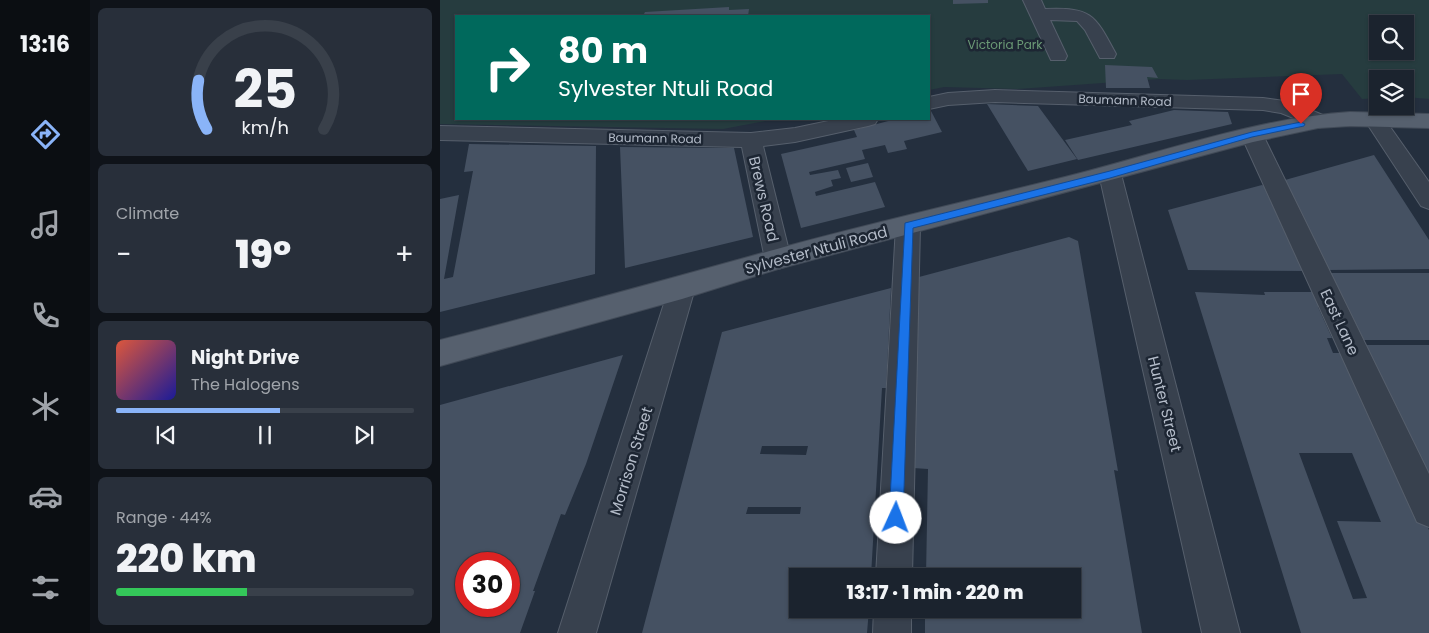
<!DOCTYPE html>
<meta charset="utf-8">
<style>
body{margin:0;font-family:Poppins,sans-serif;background:#282f3a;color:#f1f3f6;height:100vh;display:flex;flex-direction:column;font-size:19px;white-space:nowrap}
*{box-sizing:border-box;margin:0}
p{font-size:16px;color:#a0a4aa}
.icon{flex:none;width:28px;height:28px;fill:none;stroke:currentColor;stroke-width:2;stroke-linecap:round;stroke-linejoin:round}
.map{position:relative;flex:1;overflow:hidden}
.sheet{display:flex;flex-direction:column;gap:8px;padding:8px;background:#0f1319;width:350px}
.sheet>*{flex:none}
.hud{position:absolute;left:15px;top:15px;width:475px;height:105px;border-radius:0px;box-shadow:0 1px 4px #0004,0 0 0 1px #39404a;background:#00695c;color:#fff;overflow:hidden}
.fabs{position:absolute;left:929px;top:15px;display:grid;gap:10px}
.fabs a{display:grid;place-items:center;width:45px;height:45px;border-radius:0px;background:#1b232e;box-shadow:0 1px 4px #0004,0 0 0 1px #39404a;font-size:25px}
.speed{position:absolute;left:15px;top:552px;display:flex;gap:10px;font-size:25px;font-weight:700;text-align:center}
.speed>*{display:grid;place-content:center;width:65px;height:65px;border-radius:50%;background:#1b232e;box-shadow:0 1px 4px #0004,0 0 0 1px #39404a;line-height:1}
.speed .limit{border:8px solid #d22;background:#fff;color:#111}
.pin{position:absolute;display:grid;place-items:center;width:42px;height:42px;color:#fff;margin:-51px -21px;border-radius:50% 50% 50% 0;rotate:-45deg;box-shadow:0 0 5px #0007}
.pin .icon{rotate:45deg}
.me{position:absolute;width:55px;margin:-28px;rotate:2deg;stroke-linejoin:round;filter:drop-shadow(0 0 4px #0008)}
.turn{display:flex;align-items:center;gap:18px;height:105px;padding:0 20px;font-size:22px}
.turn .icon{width:65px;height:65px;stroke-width:2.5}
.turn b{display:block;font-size:35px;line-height:42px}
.big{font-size:38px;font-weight:800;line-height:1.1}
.sheet .widget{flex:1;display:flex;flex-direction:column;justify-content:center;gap:8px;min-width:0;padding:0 18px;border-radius:8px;background:#282f3a}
.sheet .dial{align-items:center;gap:0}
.dial svg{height:130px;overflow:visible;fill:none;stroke:#39404a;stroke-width:7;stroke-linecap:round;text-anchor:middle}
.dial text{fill:#f1f3f6;stroke:none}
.song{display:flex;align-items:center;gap:15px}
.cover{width:60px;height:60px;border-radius:8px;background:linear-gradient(135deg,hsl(10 70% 55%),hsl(240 70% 35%))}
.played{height:5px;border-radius:2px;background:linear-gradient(90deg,#8ab4f8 55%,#39404a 55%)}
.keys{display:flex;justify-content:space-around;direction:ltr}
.heat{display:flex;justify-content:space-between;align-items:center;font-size:28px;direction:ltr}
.charge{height:8px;border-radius:4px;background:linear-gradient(90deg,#34c759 44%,#39404a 0)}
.trip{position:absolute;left:349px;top:568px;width:292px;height:50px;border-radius:0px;background:#1b232e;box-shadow:0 1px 4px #0004,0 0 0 1px #39404a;font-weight:800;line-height:50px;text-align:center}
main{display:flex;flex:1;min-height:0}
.tab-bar{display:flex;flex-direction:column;width:90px;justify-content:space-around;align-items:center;background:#0b0e12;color:#a0a4aa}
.tab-bar .icon{width:35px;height:35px}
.tab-bar .selected{color:#8ab4f8}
.tab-bar b{font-size:22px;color:#f1f3f6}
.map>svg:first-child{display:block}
.green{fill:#263c3f;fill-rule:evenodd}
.building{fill:#455162;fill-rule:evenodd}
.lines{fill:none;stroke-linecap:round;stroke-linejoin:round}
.minor-casing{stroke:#565f6c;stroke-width:2}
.major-casing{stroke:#414a57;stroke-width:2}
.minor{fill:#38414e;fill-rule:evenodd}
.major{fill:#56606e;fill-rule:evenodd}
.route{fill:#1a73e8;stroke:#114b97}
.labels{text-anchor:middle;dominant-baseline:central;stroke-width:5;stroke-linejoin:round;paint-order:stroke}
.far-park-label{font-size:12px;fill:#6b9a76;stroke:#1d2633}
.far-street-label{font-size:12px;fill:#b4bcc9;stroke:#1d2633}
.street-label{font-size:15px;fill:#b4bcc9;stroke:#1d2633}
</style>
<main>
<nav class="tab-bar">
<b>13:16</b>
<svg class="icon selected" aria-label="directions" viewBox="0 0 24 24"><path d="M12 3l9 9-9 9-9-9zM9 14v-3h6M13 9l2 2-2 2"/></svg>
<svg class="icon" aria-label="music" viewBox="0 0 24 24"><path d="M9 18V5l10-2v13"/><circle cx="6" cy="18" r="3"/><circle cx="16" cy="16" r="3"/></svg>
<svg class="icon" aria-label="phone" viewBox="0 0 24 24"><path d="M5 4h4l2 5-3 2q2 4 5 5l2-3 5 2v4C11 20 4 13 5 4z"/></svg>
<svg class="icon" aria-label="climate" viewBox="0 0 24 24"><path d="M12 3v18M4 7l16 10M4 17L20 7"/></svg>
<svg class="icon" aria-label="car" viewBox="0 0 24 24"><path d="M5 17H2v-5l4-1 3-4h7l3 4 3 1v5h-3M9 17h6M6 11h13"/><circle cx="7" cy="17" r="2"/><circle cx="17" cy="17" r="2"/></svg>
<svg class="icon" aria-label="filters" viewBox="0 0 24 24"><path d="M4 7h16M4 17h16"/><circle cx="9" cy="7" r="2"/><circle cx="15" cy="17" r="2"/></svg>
</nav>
<section class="sheet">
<div class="widget dial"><svg viewBox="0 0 100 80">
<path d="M14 69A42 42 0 1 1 86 69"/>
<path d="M14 69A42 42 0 0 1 9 39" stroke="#8ab4f8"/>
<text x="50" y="56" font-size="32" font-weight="700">25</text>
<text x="50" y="72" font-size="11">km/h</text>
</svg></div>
<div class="widget"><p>Climate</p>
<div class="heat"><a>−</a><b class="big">19°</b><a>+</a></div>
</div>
<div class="widget">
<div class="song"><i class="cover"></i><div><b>Night Drive</b><p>The Halogens</p></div></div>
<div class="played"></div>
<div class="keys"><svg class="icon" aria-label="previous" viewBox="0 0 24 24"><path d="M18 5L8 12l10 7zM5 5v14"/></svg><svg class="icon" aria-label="pause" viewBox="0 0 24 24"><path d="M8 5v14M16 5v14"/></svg><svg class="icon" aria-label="next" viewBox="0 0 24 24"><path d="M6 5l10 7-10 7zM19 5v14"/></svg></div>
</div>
<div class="widget"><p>Range · 44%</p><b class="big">220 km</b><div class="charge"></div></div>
</section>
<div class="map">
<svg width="989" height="633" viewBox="0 0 989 633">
<rect width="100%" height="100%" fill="#242f3e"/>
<!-- green -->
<path class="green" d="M0,0H989V99L965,97V79H938L937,98L922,99L902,74L747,80L719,79L578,89L504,87L489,90V16H16V119H336L283,129L0,124ZM938,24H965V51H938Z"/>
<!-- building -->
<path class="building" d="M513,0H548V3L513,4Z
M289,7V10L309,9L308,16H203L205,12Z
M665,65L712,67L718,78L707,77L710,88H666Z
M547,104L598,106L637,159L588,171Z
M734,110L788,112L792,124L638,160L625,140L692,125L689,121Z
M489,111H491L502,132L464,141L467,149L448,153L445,145L422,150L425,159L369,172L370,175L398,170L401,178L391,180L393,186L375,192L376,196L435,182L445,207L361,228L341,154L417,137L414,130L456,119H489Z
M29,144L156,146L155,274L0,312V199L19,195L4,279L13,277L33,171L24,172Z
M180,147L294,148L313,237L185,268Z
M934,155L989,240V269L888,270L845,180Z
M428,163L433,177L411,182L406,168Z
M822,185L832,189L868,271L748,270L728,210Z
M629,237L638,241L678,471L674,470L702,633H485V609H632V576H486L488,469L473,468L479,277Z
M891,273H989V340H924Z
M451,288L446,388H442L431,576H358V609H429L427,633H202L282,332ZM322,446H368L366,455L320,454ZM308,507H361L360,514H306Z
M755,292L825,295L824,292H879L886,307H878L892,338H887L893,353H907L989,530V633H861ZM859,453H912L941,522L897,521L927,598L913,599Z
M924,345H989V476Z
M183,355L146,464L125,515L121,514L93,591H95L80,633H0V405ZM26,564H69V606H26Z"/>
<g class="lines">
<!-- minor casing -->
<g class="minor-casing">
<path id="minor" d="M583,0H601L605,9C652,7 655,15 676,54L674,58H660L645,30L637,21L610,20L627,56L625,60H611Z
M555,90L823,98L852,102L885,116L889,121L885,126L878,128L841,113L823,110L555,102L508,105L489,109V97L508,93Z
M934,112L941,114L989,182V209L981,206L924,119L927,114Z
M398,119H438L435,124L428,126L355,142L323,146L351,259L347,266L338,269L329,266L325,259L302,147L0,140V126L311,133L355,128Z
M812,128L820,130L823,135L989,474V527L977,522L801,135L804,130Z
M670,166L678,168L681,174L800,633H762L659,174L662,168Z
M468,217L477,220L480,226L472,576H436L456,226L459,220Z
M242,277L251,280L255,288L156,633H118L229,288L233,280Z
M434,609H471V633H433Z"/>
</g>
<!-- major casing -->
<g class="major-casing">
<path id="major" d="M910,112L989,114V128L910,126L878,128L813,142L338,269L242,299L0,366V340C113,311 225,280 337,249C432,223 529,201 625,177C717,154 816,118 910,112Z"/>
</g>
<!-- minor -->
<use href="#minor" class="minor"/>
<!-- major -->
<use href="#major" class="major"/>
</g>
<!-- route -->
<path class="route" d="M861,122L865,124L864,126L812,137L670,178L473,228L463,518L461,523L456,525L451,523L449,518L465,223L670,171L812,132Z"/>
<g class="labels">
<!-- far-park labels -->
<g class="far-park-label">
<text x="565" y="44">Victoria Park</text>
</g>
<!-- far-street labels -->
<g class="far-street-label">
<text transform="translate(685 100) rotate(2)">Baumann Road</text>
<text transform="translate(215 138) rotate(1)">Baumann Road</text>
</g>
<!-- street labels -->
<g class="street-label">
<text transform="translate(324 199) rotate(77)">Brews Road</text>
<text transform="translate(376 250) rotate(-15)">Sylvester Ntuli Road</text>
<text transform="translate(900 322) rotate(65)">East Lane</text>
<text transform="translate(725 404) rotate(76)">Hunter Street</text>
<text transform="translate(191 461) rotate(-73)">Morrison Street</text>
</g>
</g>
</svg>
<div class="fabs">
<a><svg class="icon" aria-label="search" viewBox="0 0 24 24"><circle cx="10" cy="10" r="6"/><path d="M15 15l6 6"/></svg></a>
<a><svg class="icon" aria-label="layers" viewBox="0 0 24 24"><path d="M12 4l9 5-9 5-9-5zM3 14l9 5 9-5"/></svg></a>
</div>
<div class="speed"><div class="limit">30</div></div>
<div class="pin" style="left:861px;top:124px;background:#d93025"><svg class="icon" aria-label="arrive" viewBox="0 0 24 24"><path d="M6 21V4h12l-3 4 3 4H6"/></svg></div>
<svg class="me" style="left:456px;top:518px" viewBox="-20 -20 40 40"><circle r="19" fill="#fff"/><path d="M0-13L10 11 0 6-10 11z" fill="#1a73e8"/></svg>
<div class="trip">13:17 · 1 min · 220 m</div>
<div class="hud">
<div class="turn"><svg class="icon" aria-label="right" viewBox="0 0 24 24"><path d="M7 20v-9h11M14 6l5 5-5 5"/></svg><div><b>80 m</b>Sylvester Ntuli Road</div></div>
</div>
</div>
</main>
